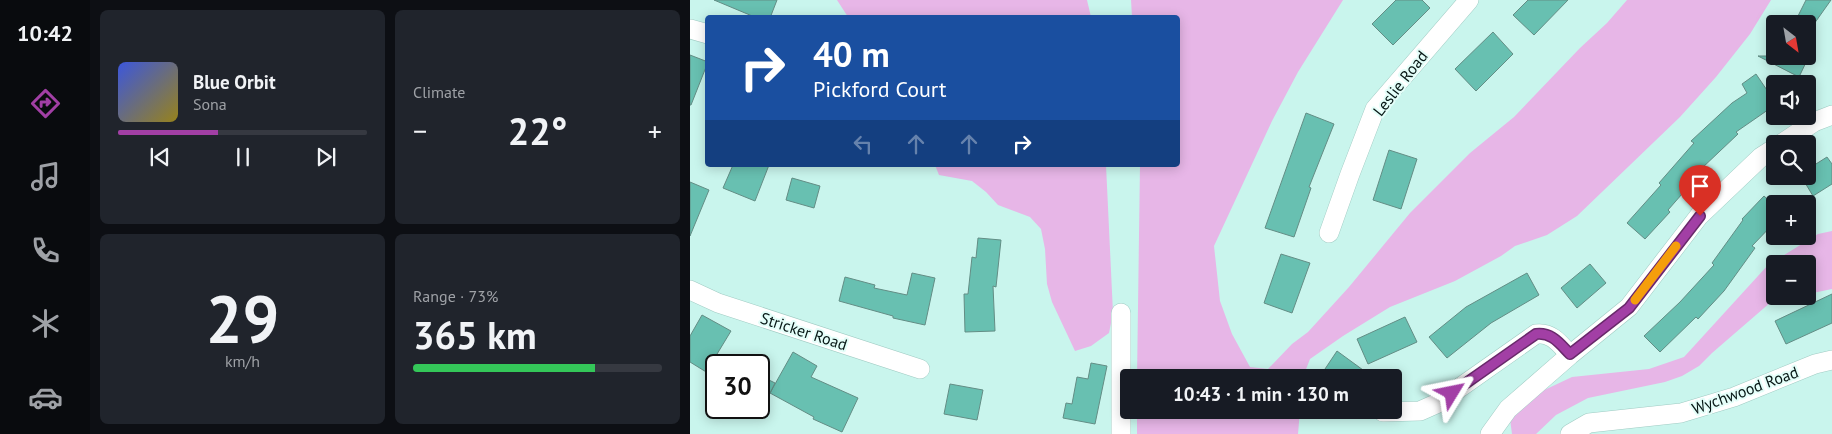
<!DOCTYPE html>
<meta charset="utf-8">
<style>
body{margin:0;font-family:"PT Sans",sans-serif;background:#20242c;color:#f1f3f6;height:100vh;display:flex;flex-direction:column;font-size:19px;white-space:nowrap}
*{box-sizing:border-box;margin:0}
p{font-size:16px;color:#9ea1a6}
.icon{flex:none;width:28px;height:28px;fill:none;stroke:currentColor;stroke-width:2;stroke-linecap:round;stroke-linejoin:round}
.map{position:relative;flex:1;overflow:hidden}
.details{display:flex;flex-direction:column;gap:10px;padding:10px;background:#0d0f14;width:600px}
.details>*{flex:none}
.guide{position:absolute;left:15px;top:15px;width:475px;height:152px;border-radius:5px;box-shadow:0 2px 12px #0003;background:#1a4fa0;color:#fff;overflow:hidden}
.needle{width:32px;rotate:149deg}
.tools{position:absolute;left:1076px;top:15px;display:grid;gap:10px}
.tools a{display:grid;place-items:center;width:50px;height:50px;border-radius:5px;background:#171b24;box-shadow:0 2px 12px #0003;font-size:25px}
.speed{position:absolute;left:15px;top:354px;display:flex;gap:10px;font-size:25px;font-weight:700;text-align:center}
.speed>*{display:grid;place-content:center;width:65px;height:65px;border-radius:50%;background:#171b24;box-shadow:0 2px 12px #0003;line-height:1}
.speed .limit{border:2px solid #111;border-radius:8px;background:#fff;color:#111}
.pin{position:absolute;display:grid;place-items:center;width:42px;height:42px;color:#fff;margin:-51px -21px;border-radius:50% 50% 50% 0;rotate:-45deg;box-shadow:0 0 5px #0007}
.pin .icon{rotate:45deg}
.me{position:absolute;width:55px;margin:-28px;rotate:55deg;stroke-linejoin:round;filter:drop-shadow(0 0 4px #0008)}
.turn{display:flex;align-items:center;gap:18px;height:105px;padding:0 25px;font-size:22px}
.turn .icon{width:65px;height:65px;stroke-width:2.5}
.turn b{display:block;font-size:35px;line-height:42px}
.lanes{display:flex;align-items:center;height:48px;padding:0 25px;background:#0003;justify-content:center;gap:25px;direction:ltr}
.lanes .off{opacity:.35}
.big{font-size:38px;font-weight:700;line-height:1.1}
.details .tile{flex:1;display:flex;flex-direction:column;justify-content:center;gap:8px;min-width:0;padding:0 18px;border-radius:8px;background:#20242c}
.details .dial{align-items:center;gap:0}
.dial b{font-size:65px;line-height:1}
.song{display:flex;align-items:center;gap:15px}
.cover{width:60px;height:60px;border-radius:8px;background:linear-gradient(135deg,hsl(230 70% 55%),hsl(50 70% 35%))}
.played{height:5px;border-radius:2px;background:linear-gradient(90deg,#a23fa5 40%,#363941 40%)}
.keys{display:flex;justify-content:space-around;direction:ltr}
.heat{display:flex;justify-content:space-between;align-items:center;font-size:28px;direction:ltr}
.charge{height:8px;border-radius:4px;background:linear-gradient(90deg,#34c759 73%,#363941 0)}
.details .tiles{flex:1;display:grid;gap:10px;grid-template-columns:repeat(2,1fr)}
.trip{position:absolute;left:430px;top:369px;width:282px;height:50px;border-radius:5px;background:#171b24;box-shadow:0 2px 12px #0003;font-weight:700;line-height:50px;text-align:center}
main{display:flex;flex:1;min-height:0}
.tabs{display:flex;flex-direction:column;width:90px;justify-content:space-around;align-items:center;background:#090b0e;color:#9ea1a6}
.tabs .icon{width:35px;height:35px}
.tabs .active{color:#a23fa5}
.tabs b{font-size:22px;color:#f1f3f6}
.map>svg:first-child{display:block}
.green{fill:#e7b6e7}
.building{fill:#68c0b1;stroke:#638d85}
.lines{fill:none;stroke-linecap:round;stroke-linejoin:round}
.street-casing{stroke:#a0cbc3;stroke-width:20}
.street{stroke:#fff;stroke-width:19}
.route-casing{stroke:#69296b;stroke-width:12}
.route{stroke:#a23fa5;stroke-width:9}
.slow{stroke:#f59e0b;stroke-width:9}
.labels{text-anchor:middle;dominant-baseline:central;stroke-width:4;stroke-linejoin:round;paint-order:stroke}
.street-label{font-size:16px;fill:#061614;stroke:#e4fef9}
</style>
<main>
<nav class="tabs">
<b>10:42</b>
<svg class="icon active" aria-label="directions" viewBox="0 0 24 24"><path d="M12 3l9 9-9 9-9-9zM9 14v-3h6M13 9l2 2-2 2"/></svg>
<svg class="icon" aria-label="music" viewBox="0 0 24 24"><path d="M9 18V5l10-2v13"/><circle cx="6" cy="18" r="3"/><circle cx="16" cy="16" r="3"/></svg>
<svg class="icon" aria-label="phone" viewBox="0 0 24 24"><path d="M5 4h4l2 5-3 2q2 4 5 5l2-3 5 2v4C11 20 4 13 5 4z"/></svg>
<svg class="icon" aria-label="climate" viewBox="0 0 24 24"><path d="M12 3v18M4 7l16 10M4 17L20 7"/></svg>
<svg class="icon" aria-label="car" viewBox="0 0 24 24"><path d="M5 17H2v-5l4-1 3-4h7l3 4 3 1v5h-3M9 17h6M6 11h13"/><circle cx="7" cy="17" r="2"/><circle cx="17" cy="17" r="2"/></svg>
</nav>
<section class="details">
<div class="tiles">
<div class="tile">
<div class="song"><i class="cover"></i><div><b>Blue Orbit</b><p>Sona</p></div></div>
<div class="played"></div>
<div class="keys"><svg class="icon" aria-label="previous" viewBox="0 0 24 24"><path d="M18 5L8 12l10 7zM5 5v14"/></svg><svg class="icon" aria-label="pause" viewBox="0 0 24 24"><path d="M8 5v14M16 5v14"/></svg><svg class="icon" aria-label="next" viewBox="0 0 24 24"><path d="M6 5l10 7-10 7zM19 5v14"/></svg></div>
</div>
<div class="tile"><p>Climate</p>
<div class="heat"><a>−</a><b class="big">22°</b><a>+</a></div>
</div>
<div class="tile dial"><b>29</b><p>km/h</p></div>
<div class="tile"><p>Range · 73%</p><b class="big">365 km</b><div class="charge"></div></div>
</div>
</section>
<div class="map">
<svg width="1142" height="434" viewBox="0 0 1142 434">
<rect width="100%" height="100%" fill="#c9f5ed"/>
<!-- green -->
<path class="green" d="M147,0H397L401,17H158Z
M441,0H653L608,72L582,121L524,246L530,301L542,334L560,367L578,369L602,344L618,332L659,287L720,213L780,153L824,117L890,48L917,23L937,0H1081L1060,34L1026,77L990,117L887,216L857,235L825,246L811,256L765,281L700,307L653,336L620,359L613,377L447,378L450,165H488V18L442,17Z
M245,165H416L423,313L419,333L401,346L385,351L362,302L357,284L355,249L351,229L340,217L308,205L296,192L282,181L249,175Z
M1142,231V289L1118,294V264H1085V296H1107L1081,302L1022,353L1009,366L992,376L975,382L898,398L866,415L846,434H822L820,419L848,393L882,377L959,369L994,357L1078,265L1128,234Z
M447,410H610L608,434H447Z"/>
<!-- building -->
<path class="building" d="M24,0H87L80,18H67Z
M706,0H732L740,8L703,45L682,24Z
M838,0H878L844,35L823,15Z
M1116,0H1141L1124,24H1104Z
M803,32L823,54L786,91L765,69Z
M0,55L18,62L1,105H0Z
M1068,56H1119L1109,77Z
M1066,74L1085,102V105L1046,132L1048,134L1011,169L1013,170L978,210L980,212L955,239L937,223L971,185L969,183L1004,143L1001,141L1042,103L1057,93L1052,84Z
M616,113L644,124L619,187L621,188L604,237L575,228Z
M699,150L727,159L711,209L683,200Z
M1137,157L1142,164V184L1123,196L1111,176H1118V169Z
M43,165H79L65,201L33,188Z
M102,178L130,186L124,208L96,200Z
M0,182L19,190L0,236Z
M1074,196L1085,206V222L1062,246L1065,248L1034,291L1008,319L1006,317L970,352L954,336L990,302L1024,265L1022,263L1053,220L1052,219Z
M288,238L311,240L306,287L303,286L305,331L275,332L274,294H278L282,257L286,258Z
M591,254L620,263L602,313L574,303Z
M900,264L916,283L887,308L871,288Z
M222,273L245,278L235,325L203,318V316L149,301L155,277L185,285L184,288L217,295Z
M837,273L849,295L801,323L757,358L739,337L776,307Z
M1142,294V323L1096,344L1085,321Z
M12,315L41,331L24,359L26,361V378L0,362V336Z
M715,317L727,342L678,364L667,339Z
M647,351L684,378H629Z
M103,352L127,366L121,377L168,398L152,432L123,419L124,417L80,393Z
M401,363L417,366L405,424L373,418L376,403L382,404L387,377L398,379Z
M69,375L85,383L69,416Z
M260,384L293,390L287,420L254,414Z"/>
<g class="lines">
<!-- street casing -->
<g class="street-casing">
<path id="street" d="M0,29L18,34
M1091,144L1124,122L1142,115
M639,233L660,174L685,109L779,0
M0,290L28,303L230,369
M431,313V434
M693,412L730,411L748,403L846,334C862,332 870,344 880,355
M800,434L818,409L880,355L939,307L1009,216L1071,157L1085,148
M880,434L899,423L991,413L1044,397L1125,364L1142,360"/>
</g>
<!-- street -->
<use href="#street" class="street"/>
</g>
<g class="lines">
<!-- route casing -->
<g class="route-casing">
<path id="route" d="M762,393L846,334C862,332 870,344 880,354L939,308L1010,216"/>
</g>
<!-- route -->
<use href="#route" class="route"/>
<!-- slow -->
<path class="slow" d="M945,300L986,246"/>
</g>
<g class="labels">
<!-- street labels -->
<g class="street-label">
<text transform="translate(710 83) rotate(-52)">Leslie Road</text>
<text transform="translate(114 331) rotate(18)">Stricker Road</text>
<text transform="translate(1055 390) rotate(-20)">Wychwood Road</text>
</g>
</g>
</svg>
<div class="tools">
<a><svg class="needle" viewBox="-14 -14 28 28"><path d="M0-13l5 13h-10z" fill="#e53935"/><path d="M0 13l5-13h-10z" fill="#9ea1a6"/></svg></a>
<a><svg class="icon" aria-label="sound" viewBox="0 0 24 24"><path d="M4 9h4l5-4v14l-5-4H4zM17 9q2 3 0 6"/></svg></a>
<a><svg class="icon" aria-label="search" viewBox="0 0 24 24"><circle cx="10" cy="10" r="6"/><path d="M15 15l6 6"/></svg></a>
<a>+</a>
<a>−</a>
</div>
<div class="speed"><div class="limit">30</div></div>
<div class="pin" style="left:1010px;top:216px;background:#d93025"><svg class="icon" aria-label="arrive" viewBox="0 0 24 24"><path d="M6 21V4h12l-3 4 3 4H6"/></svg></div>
<svg class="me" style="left:762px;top:393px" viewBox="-20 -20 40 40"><path d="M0-17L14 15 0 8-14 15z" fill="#a23fa5" stroke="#fff" stroke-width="4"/></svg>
<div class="trip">10:43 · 1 min · 130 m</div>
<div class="guide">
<div class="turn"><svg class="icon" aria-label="right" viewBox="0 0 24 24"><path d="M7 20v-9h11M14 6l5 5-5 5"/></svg><div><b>40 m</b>Pickford Court</div></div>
<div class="lanes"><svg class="icon off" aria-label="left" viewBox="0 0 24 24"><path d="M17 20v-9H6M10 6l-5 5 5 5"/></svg><svg class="icon off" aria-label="ahead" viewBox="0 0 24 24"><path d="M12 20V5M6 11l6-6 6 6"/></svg><svg class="icon off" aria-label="ahead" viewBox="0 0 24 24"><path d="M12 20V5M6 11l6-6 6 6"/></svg><svg class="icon" aria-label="right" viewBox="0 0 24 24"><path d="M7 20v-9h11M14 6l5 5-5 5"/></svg></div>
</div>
</div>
</main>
